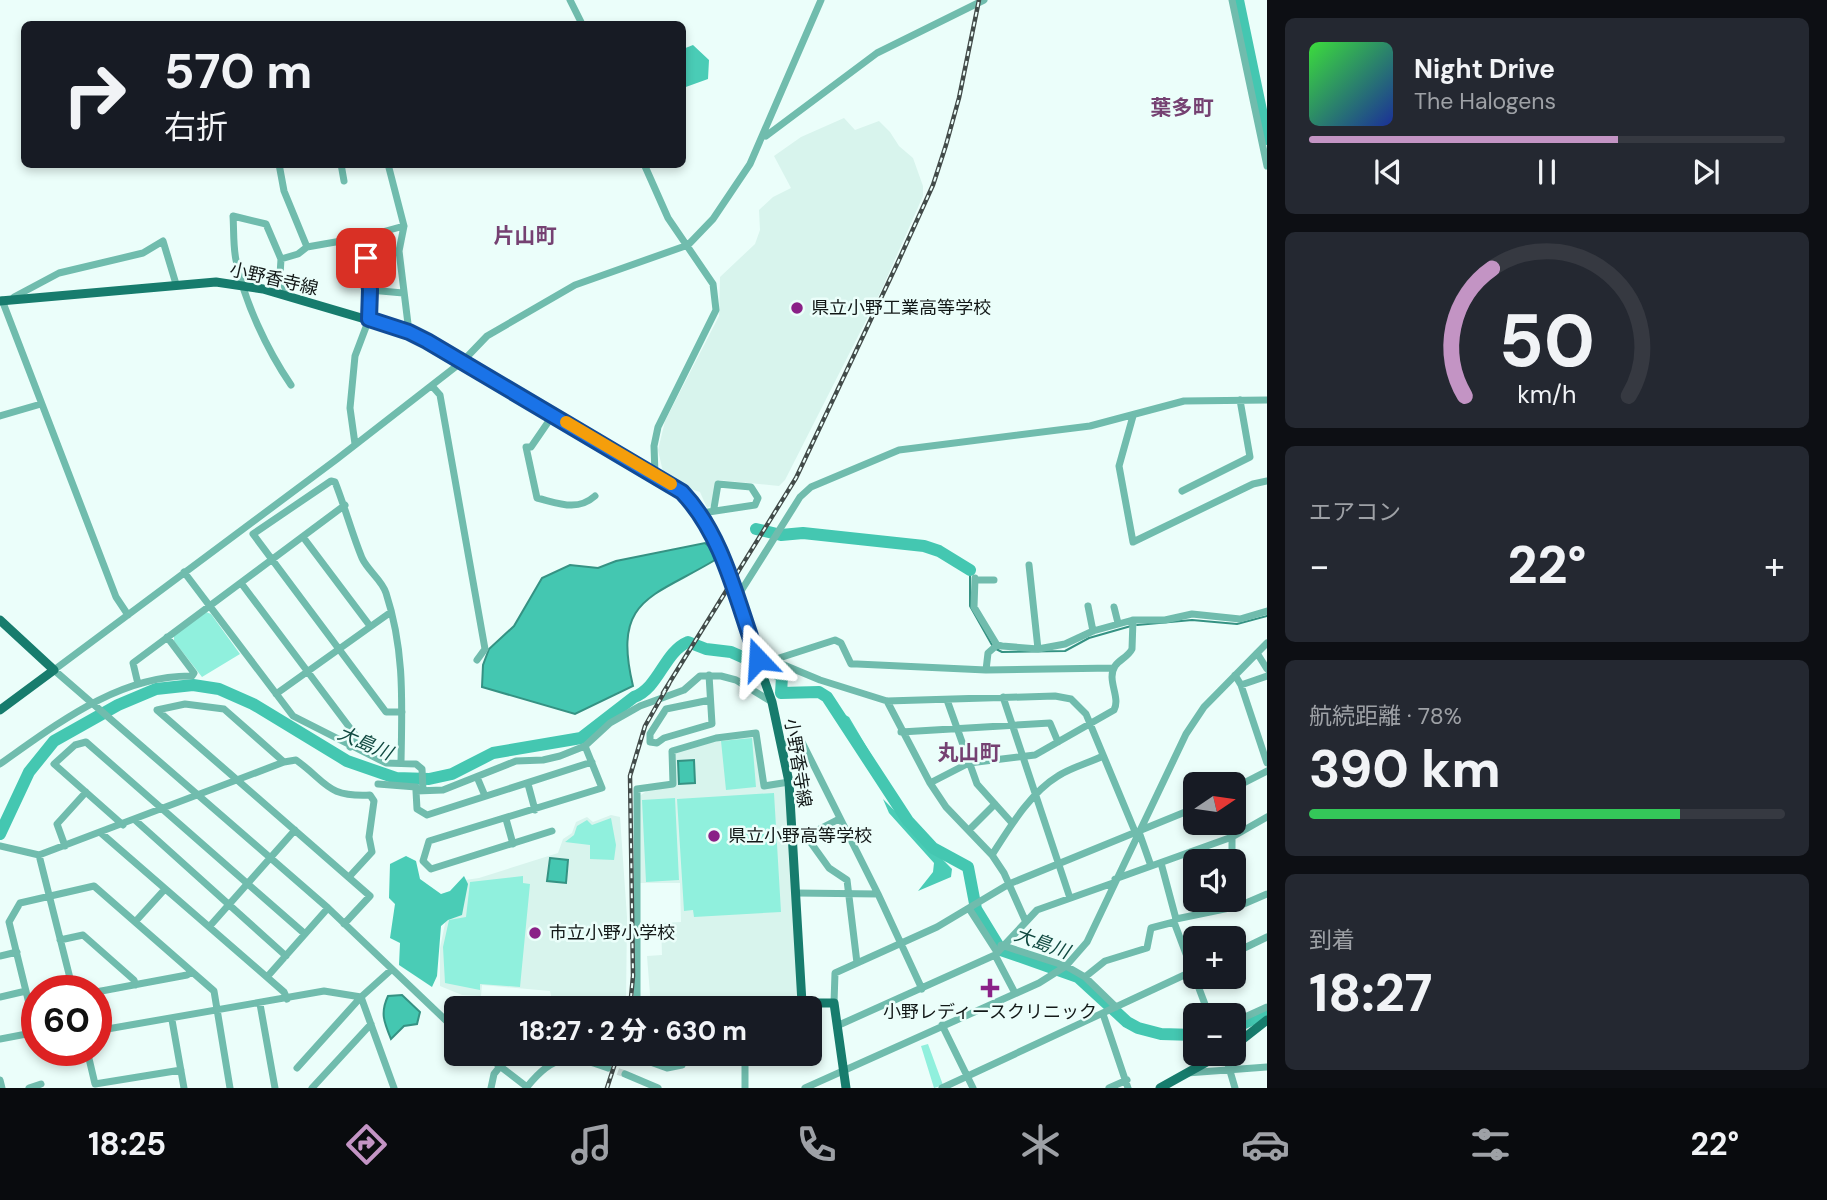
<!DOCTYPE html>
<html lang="ja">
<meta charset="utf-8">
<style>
body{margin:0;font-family:"DM Sans","Noto Sans JP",sans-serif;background:#242831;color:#f1f3f6;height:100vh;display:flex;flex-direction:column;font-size:26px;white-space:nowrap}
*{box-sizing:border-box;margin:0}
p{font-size:23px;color:#9ea1a6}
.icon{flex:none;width:38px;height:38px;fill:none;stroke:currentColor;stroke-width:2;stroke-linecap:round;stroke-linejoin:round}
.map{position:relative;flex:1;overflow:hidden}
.side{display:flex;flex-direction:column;gap:18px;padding:18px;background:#0d0f14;width:560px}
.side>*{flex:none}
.banner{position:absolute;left:21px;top:21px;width:665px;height:147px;border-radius:10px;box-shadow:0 4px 10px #0003;background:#171b24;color:#f1f3f6;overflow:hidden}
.needle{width:46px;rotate:77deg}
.fabs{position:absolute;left:1183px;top:772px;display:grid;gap:14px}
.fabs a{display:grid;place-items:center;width:63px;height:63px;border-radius:10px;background:#171b24;box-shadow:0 4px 10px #0003;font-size:35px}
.speed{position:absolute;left:21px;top:975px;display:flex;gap:14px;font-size:35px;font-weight:700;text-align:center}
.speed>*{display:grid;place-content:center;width:91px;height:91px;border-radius:50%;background:#171b24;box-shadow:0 4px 10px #0003;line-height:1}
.speed .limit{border:10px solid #d22;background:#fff;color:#111}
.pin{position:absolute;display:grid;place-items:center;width:60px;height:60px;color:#fff;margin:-30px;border-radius:14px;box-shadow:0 4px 10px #0006}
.me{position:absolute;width:77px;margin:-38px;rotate:340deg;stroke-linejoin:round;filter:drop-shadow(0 0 5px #0008)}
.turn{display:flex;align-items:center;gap:24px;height:147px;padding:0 28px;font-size:32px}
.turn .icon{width:91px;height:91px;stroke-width:2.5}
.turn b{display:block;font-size:49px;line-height:60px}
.big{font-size:52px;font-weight:800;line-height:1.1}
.side .card{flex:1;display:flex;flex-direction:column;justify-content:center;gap:10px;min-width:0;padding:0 24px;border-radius:10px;background:#242831}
.side .dial{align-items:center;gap:0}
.dial svg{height:182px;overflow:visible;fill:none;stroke:#363941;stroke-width:7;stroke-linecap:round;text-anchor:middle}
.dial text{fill:#f1f3f6;stroke:none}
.song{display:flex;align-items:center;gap:21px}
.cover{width:84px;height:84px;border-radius:10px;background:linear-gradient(135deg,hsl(120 70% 55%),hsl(230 70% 35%))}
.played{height:7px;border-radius:4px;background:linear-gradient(90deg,#c394c4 65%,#363941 65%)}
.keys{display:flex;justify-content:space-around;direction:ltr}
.heat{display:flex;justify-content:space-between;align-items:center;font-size:38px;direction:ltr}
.charge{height:10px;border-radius:5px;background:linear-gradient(90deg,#34c759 78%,#363941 0)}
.trip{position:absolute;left:444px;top:996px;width:378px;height:70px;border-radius:10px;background:#171b24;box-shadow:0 4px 10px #0003;font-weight:800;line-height:70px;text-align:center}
.tab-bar{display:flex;height:112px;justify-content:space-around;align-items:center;background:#090b0e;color:#9ea1a6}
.tab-bar .icon{width:49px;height:49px}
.tab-bar .active{color:#c394c4}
.tab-bar b{font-size:32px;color:#f1f3f6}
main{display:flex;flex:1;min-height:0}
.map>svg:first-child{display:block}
.built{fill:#d8f4ed}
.green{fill:#90f0dd}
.forest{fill:#4accb6}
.water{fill:#44c7b1;stroke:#359283;stroke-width:2}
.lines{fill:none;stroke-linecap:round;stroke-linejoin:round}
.stream{stroke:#359283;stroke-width:2}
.river{stroke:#44c7b1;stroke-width:12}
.minor-tunnel{stroke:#cadcd8;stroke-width:7;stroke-dasharray:7 3.5;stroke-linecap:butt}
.minor{stroke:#70bcad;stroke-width:7}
.major{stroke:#177c6d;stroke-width:9}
.rail-casing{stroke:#424b49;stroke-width:4.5}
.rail{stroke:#ebfefa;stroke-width:2;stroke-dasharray:5;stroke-linecap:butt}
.route-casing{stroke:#114b97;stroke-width:18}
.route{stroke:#1a73e8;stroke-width:12}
.slow{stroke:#f59e0b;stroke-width:12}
.poi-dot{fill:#8a2187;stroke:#ebfefa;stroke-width:2.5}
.labels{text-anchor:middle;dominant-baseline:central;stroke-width:5;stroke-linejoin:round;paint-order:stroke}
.street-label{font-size:18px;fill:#121817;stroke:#ebfefa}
.poi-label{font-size:18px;fill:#121817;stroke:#ebfefa;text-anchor:start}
.water-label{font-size:19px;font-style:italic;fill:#104940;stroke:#ebfefa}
.quarter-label{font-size:21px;font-weight:bold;fill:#754172;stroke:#ebfefa}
</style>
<main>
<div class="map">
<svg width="1267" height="1088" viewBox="0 0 1267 1088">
<rect width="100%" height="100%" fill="#ebfefa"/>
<!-- built -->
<path class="built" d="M844,118L855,130L879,121L890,132L899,146L913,158L923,186V196L881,291L785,480L779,486L719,480L712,505L707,508L700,492L681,486L663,472L658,450L665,421L719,316L720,277L755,244L760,230L759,210L773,197L791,188L774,156L801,137Z
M754,734L761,788L786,786L799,994L794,998L651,1007L647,956L662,955L661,923L681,922L680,883H640L638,797L651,788L675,785L673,752L717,740Z
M611,815L620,817L627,917L626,1002L552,1000L550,991L482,985L481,996L462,995L440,986V948L446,919L465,880L479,878L558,853L563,839L572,833L576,822L587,817L593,822Z"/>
<!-- green -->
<path class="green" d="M206,612L211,614L240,654L202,677L174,641V636Z
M752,738L756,787L726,790L721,741Z
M774,793L781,912L694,917L693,910L684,911L677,799Z
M675,798L679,880L646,882L642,800Z
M611,818L616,845L614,860L590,859V845L565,842L574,835L577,826L587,820L592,825Z
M523,876V883L530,884L520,987L480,984V990L445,983L443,947L449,920L466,917L470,882Z
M928,1044L943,1085L934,1088L921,1046Z"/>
<!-- forest -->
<path class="forest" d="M693,45L709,60L708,79L683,88V49Z
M838,711L849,717L882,773Z
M883,799L952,869L951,877L918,891L933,872L934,863L889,813Z
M406,856L416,861L420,879L441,894L450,891L464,876L468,884L462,915L448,920L441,926L437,976L432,987L399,965L400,943L390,938L395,904L389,898L390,864Z"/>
<!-- water -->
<path class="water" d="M705,543L711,548L715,560C652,598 612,598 633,686L575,714L482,687L483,665L489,649L514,626L542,578L570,565L598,568L616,561Z
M694,760L695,783L679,784L678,761Z
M550,858L568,860L566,883L547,881Z
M402,995L420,1012L417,1024L404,1026L391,1039C384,1022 380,1013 388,996Z"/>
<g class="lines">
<!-- stream -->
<path class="stream" d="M970,570V606L992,645
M1137,625L1192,620L1237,624L1267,616
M996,649L1002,652L1065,651L1089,638L1131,626"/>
<!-- river -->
<path class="river" d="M1238,0L1267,139
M756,529L781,535L803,533L924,546L939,551L970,570
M764,666L782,677L781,693L819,692L827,697L908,821L933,848L968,867L976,909L1001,950L1078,977L1127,1022L1138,1028L1161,1034L1195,1035
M0,834L29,772L54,741L118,705L156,689L193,685L219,689L253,704L347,761L396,778L429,779L452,774L493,753L581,738L634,697C659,688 664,652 688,642L706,649L731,652L749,660
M1234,1028L1267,1012"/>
<!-- minor-tunnel -->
<path class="minor-tunnel" d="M608,1068L625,1074"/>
<!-- minor -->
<path class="minor" d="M570,0L582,24
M1232,0L1267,166
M766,136L877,53L984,0
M279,164L284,191L307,247
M341,164L344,181
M388,164L404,226L399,251L409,332
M644,164L668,218L713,284L716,310L658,427L654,446L655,474
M364,237L404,226
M281,259L266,224L233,216C234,230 233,246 236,260C244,301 267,350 291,385
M370,290L403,293
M288,296L280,275L281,259L298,254L307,247L364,237L370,290L369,319L355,356L350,408L355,444
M14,297L59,273L143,253L163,241L176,284
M2,300L116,597L128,615
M432,386L440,395L485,649L477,660
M553,415L531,447H526L537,498C558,503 577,512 595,496
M0,416L41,404
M1133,416L1119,466L1133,542L1253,484L1267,481
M1182,491L1250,457L1240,400
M702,513L755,505L758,498L751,487L718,484L714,508
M303,537L370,626
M1029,565L1038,649
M184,572L293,716L386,763L416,764L422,769L423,790
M975,578L974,607L997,645L1002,646L1038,649L1065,644L1093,631L1133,620H1165L1192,614L1240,619L1267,611
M975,580H994
M241,583L356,736L350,747
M736,599L800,497L811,487L899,450L1090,426L1184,401L1267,400
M1088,606L1093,631
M1114,607L1118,623
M1257,653L1267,669
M758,659L772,660L820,680L887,701L1055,696L1071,699L1086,714L1136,834
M773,660L835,640L841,643L851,664H857L986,670L1114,668
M986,670L988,653L997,645
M709,675L712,724L664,738L657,743L650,742V734L666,709L710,700
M1235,675L1241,685L1267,763
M138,684L133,663L345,505
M1241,685L1267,676
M276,694L391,612
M1003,697L1070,898
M947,700L977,784L1012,823
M887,701L930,783L946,807L992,855L1004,873L1025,920
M901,732L1050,723L1058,742
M782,746L800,738L878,894
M284,762L224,709L185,704L157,710L370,896L344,924
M401,763C402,704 405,651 386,593C382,580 368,571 362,558C352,534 345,507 335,482L331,481L253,534L386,712H402
M0,764C57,724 119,675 192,676L194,673L167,637
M477,777L485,796
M930,783L969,763L1035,755L1114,710C1121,697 1106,680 1115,666C1120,659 1128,657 1132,649L1133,620
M378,784L416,787V791L443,790L516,761L543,760L560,756L585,746L610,723L640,706L684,690L700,676H721L736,680L772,702
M528,784L535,810
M1234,788L1267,771
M416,791L417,809L427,815L592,762
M506,819L513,844
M135,820L286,956
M123,825L54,764L75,745L86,742L305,934
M969,830L995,804
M552,831L431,869L423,861L429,841L602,788L585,746
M1139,832L1151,866
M101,833L284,992L287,999
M806,836L829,868L847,880L857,963
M793,837L806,836L839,819
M1232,837V861
M0,846L39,855L284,762L296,760C328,783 326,797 370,795L374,801L369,837L372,852L349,877
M65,846L57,824L86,792
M39,855L73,990
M992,855C1010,827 1030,793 1058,776C1072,767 1089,763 1103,756
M1161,863L1176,919L1174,922L1209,1015
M1115,879L1232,837L1267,817
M796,893L878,894L922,989
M970,910L997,952
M1176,919L1239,906L1267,894
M135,922L165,889
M209,927L295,830
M60,940L83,935L134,980L135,985
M1001,945L1066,966L1085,977L1116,1007
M1234,953L1267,937
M995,955L1015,993
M0,956L17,952
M267,977L328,908
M1085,977L1105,961L1147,948L1151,928L1174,922
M96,992L187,975L192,972
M0,997L26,991
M361,997L394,1088
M834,1003L835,973L937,927L1009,884L1195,808
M260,1004L275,1088
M558,1008L559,1003L615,1008
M637,1008V789L673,784L672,751L716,738L756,733L764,786L789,782
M730,1008L802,1003
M1103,1014L1128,1088
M172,1020L184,1088
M1234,1022L1267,1007
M839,1025L995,955L1037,910L1113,883
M942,1025L973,1088
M96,1031L324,991L361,997
M457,1031L328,908L54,670L337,459L463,361L487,336L575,285L688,245L713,219L750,164L821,0
M36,1032L9,922L20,903L94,886L214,991L230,1088
M0,1039L37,1032
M87,1050L95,1084L181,1070
M484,1054L527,1087C554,1053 570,1054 608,1068
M642,1054V1059L667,1068L682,1065L681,1054
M745,1054V1088
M1225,1054L1235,1088
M297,1068L361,997L391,970
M1187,1073L1267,1067
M625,1074L658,1088
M0,1080L2,1088
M29,1088L41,1084
M312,1088L371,1024
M491,1088L494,1074L510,1054
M805,1088L1039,983L1066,966L1087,942L1186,734L1204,707L1267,643
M942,1088L1195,970
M1109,1088L1127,1080"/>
<!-- major -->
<path class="major" d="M0,301L216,282L263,289L409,332L682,492L702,513L713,533L772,702L789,782L802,1003H834L846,1088
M0,620L54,670L0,710
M1234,1046L1267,1020
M1160,1088L1221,1054"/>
<!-- rail casing -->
<g class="rail-casing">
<path id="rail" d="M663,693L796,478L898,262L933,185L946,145L959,98L979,0
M630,1008L633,976L630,776L645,726L669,684
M607,1088L618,1054"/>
</g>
<!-- rail -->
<use href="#rail" class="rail"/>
</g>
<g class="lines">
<!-- route casing -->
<g class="route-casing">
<path id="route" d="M366,258L370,290L369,319L409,332L427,341L682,492C724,536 737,603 758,659"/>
</g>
<!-- route -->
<use href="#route" class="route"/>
<!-- slow -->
<path class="slow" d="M566,422L671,484"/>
</g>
<!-- markers -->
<g class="poi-dot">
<circle cx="797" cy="308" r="7"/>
<circle cx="714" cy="836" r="7"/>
<circle cx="535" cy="933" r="7"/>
<path d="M986.5 977.5h7v7h7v7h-7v7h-7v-7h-7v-7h7z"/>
</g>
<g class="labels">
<!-- street labels -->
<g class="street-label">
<text transform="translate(274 279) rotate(13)">小野香寺線</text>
<text transform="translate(798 763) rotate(81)">小野香寺線</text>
</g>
<!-- poi labels -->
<g class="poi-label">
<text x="811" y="308">県立小野工業高等学校</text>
<text x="728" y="836">県立小野高等学校</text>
<text x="549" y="933">市立小野小学校</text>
<text x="990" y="1012" text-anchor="middle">小野レディースクリニック</text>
</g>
<!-- water labels -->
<g class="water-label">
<text transform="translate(365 743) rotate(23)">大島川</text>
<text transform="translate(1042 943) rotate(20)">大島川</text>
</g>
<!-- quarter labels -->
<g class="quarter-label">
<text x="1182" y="108">葉多町</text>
<text x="525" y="236">片山町</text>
<text x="969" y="753">丸山町</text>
</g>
</g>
</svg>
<div class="fabs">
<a><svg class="needle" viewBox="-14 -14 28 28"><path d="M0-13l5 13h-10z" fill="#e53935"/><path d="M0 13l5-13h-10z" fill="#9ea1a6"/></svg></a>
<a><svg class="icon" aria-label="sound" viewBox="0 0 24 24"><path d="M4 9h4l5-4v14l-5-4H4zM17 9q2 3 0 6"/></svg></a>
<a>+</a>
<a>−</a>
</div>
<div class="speed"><div class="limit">60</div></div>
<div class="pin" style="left:366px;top:258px;background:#d93025"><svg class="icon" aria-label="arrive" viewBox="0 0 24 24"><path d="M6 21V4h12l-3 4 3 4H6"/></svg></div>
<svg class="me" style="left:758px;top:659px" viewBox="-20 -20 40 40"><path d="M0-17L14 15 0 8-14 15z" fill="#1a73e8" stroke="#fff" stroke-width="4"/></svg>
<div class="trip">18:27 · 2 分 · 630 m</div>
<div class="banner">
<div class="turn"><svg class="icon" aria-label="right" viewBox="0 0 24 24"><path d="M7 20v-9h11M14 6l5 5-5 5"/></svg><div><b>570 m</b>右折</div></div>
</div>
</div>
<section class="side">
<div class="card">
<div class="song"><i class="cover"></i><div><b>Night Drive</b><p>The Halogens</p></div></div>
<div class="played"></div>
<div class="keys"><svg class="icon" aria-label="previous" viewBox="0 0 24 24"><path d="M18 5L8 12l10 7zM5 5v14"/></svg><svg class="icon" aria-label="pause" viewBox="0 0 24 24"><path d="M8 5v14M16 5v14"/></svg><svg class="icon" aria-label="next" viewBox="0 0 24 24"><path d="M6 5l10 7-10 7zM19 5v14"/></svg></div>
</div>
<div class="card dial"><svg viewBox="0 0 100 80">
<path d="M14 69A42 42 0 1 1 86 69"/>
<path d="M14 69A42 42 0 0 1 26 13" stroke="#c394c4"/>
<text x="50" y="56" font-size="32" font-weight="700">50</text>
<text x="50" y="72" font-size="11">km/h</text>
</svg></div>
<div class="card"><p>エアコン</p>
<div class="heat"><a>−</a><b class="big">22°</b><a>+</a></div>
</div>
<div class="card"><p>航続距離 · 78%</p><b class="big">390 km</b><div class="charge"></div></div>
<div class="card"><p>到着</p><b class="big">18:27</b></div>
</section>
</main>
<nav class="tab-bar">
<b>18:25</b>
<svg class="icon active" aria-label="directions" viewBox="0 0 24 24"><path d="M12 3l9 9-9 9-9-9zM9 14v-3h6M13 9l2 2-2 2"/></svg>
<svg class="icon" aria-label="music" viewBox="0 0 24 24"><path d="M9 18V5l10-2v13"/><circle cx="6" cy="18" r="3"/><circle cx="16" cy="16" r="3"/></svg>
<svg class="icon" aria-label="phone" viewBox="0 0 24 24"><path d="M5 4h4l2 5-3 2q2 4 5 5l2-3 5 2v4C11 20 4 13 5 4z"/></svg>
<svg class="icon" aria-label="climate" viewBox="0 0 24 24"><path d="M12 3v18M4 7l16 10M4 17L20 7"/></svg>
<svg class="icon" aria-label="car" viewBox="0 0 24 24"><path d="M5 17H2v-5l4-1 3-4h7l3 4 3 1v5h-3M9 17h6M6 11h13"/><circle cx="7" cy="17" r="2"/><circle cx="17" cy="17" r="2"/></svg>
<svg class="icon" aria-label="filters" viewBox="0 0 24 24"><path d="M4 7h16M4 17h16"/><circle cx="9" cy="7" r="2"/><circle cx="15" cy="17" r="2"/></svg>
<b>22°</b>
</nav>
